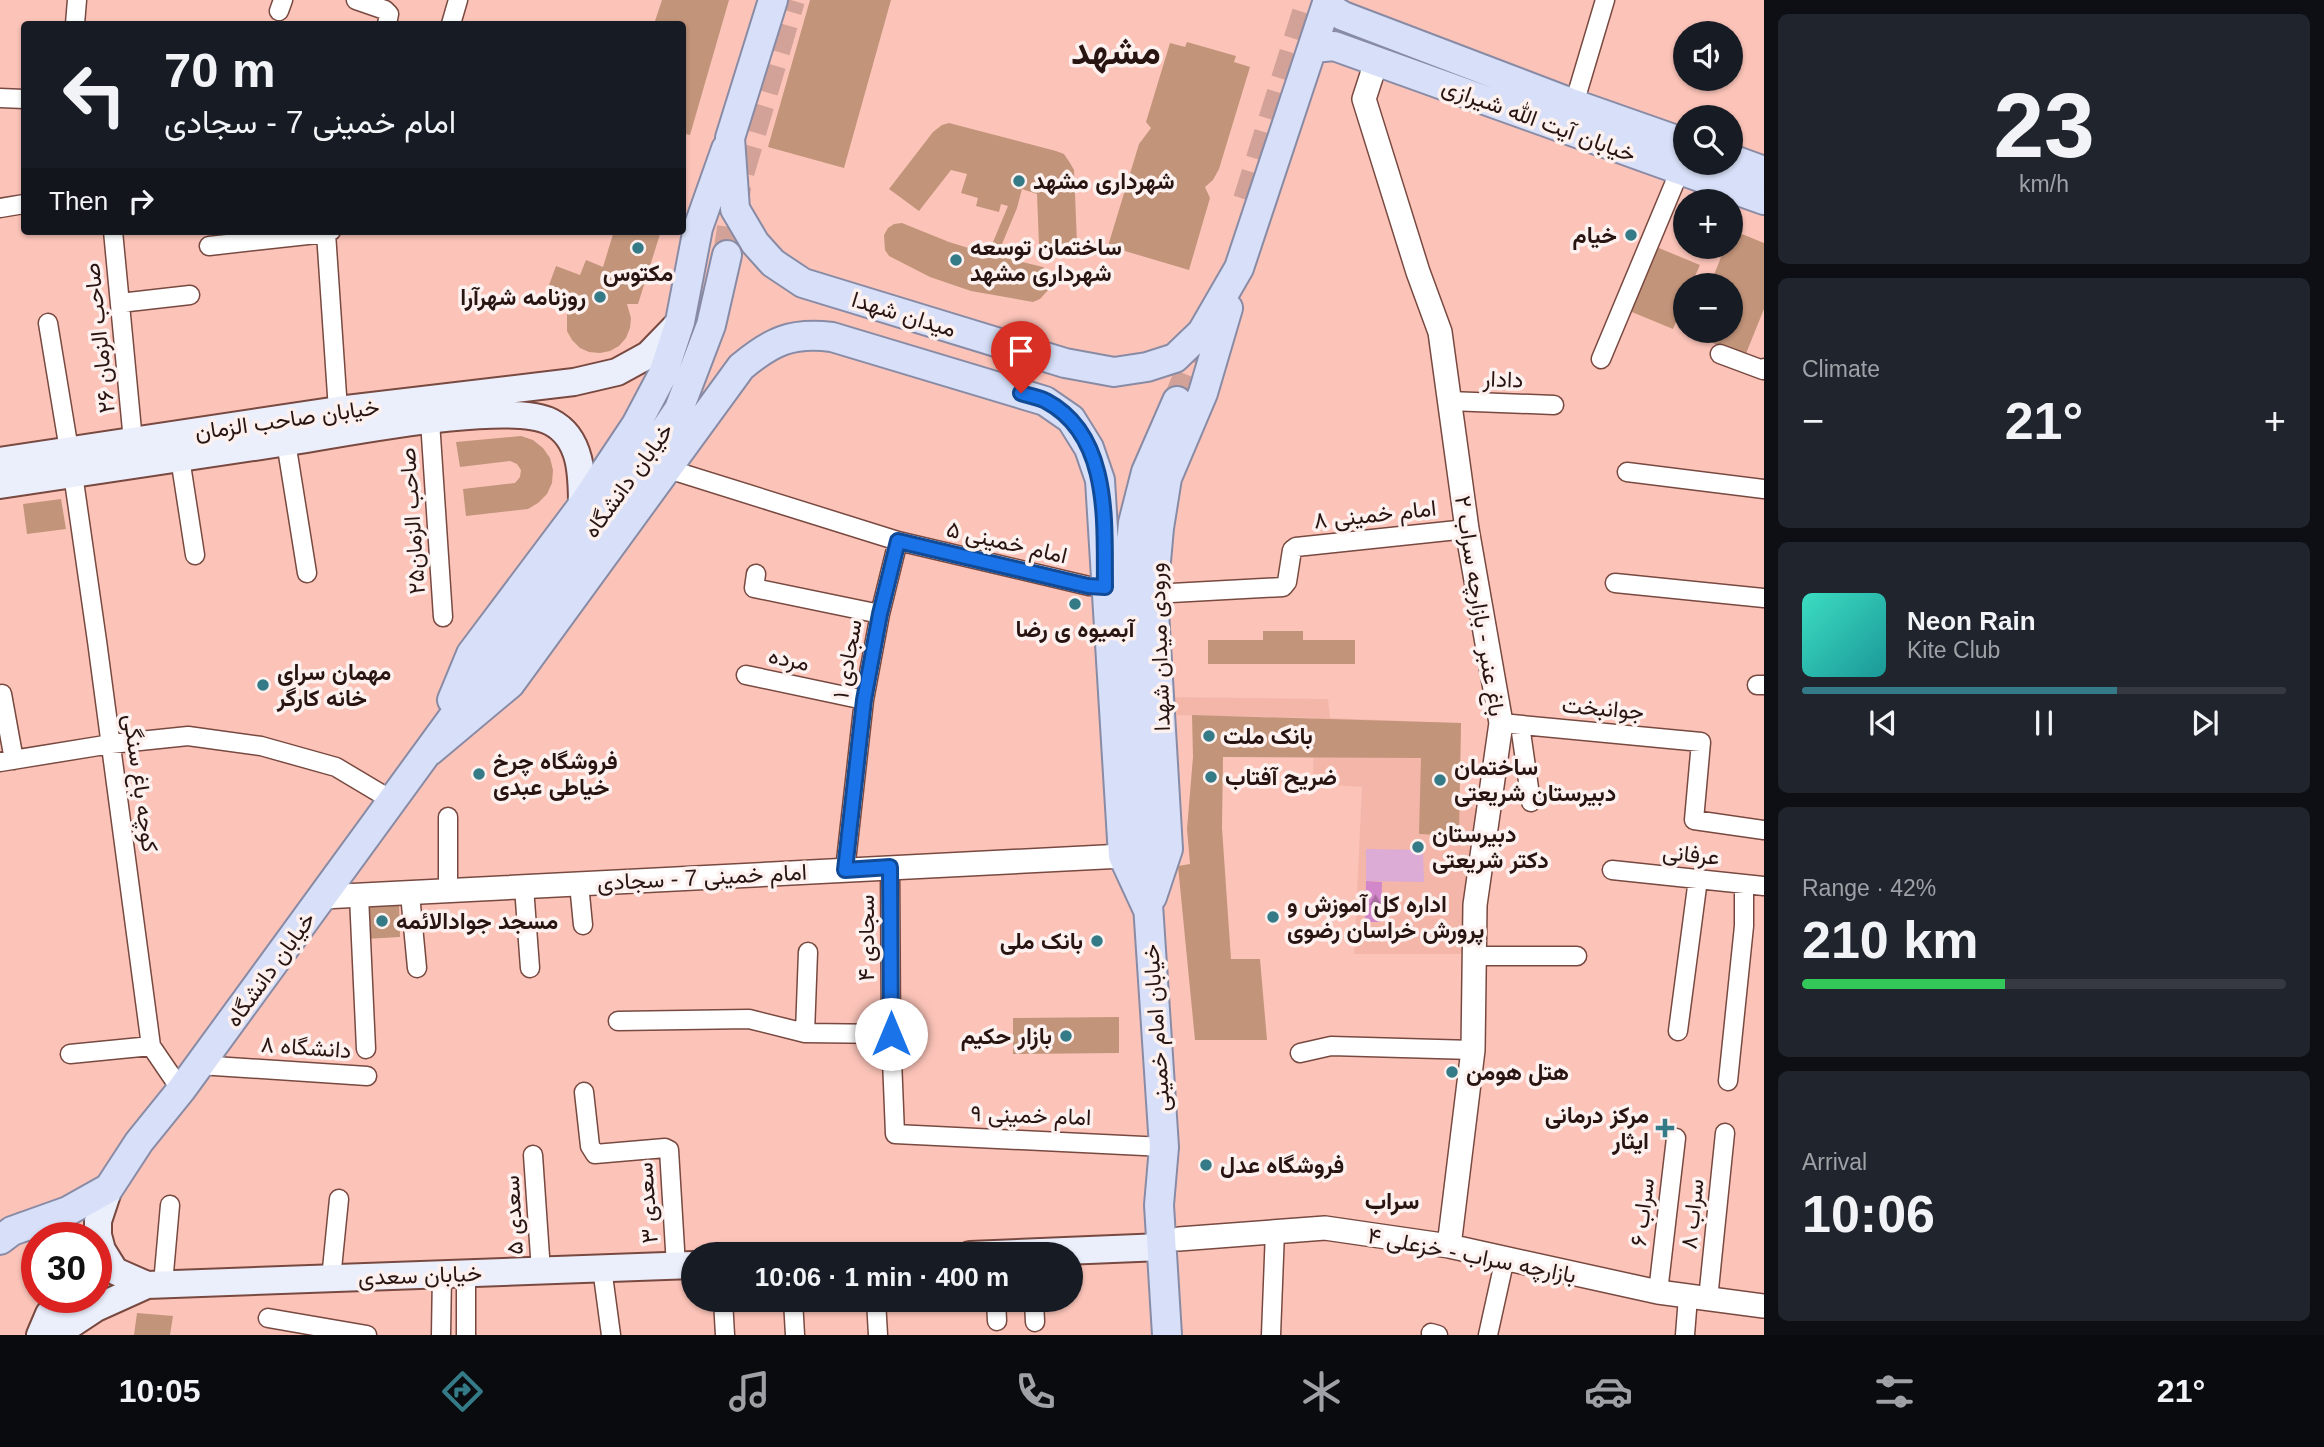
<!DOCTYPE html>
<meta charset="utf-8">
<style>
body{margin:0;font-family:Arial,Vazirmatn,sans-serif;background:#20242c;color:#f1f3f6;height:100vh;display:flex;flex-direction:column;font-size:26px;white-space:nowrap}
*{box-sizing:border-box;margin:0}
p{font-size:23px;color:#9ea1a6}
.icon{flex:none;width:38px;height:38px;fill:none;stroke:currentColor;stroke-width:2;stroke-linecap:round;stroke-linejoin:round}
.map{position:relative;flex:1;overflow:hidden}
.side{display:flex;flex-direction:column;gap:14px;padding:14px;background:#0d0f14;width:560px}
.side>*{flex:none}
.guide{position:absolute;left:21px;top:21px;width:665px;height:214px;border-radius:7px;box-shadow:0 2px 5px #0004;background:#171b24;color:#f1f3f6;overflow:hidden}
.fabs{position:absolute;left:1673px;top:21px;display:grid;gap:14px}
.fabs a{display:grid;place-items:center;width:70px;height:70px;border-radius:50%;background:#171b24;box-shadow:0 2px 5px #0004;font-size:35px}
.speed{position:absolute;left:21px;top:1222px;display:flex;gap:14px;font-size:35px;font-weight:700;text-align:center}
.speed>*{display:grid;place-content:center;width:91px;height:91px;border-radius:50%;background:#171b24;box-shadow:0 2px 5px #0004;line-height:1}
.speed .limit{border:10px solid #d22;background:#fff;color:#111}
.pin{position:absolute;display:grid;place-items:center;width:60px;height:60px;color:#fff;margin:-72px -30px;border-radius:50% 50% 50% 0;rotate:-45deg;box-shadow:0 0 7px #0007}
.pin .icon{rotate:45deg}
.me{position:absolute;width:77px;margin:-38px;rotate:0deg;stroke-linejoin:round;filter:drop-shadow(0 0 5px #0008)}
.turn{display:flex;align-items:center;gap:24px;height:147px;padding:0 28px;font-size:32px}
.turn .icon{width:91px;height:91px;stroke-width:2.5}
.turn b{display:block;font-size:49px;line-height:60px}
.then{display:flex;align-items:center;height:66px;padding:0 28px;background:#0003;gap:14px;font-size:26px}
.big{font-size:52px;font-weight:800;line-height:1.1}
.side .widget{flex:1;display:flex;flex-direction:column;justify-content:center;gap:10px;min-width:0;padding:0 24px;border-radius:10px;background:#20242c}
.side .dial{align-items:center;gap:0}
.dial b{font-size:91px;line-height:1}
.song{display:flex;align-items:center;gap:21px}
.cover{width:84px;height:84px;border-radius:10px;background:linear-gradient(135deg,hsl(170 70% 55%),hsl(180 70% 35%))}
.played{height:7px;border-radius:4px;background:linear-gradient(90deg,#347b87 65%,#363941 65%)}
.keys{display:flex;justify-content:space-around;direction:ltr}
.heat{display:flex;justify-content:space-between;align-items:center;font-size:38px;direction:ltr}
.charge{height:10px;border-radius:5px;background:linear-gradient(90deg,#34c759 42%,#363941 0)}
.trip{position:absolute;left:681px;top:1242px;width:402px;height:70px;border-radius:35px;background:#171b24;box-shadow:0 2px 5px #0004;font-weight:800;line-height:70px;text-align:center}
.dock{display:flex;height:112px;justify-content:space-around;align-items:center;background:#090b0e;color:#9ea1a6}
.dock .icon{width:49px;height:49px}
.dock .current{color:#347b87}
.dock b{font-size:32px;color:#f1f3f6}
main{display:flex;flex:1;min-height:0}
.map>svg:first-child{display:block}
.built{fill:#f5b6aa}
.forest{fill:url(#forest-firs)}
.pitch{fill:#dcabd6}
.building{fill:#c2947a}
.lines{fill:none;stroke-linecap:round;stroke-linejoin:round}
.primary-tunnel{stroke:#d2a197;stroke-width:28;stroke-dasharray:28 14;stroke-linecap:butt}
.minor-casing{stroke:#784940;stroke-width:21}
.tertiary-casing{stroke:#784940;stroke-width:26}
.secondary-casing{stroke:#784940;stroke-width:30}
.primary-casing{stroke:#898ba5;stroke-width:32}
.minor{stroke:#fff;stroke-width:18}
.tertiary{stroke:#fff;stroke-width:23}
.secondary{stroke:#ebeffc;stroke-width:26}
.primary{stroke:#d7e0f8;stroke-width:28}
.route-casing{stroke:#114b97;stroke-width:18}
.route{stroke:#1a73e8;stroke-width:12}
.poi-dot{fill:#347b87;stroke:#fdf1ef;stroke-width:2.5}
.labels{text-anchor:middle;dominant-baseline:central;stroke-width:7;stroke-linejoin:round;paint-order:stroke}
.street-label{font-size:23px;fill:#281411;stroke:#fdf1ef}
.poi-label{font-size:23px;font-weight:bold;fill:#281411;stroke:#fdf1ef;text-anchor:start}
.neighbourhood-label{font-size:24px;font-weight:bold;fill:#281411;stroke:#fdf1ef}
.town-label{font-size:37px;font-weight:bold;fill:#281411;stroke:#fdf1ef}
</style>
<main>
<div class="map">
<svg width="1764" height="1335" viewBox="0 0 1764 1335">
<defs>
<pattern id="forest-firs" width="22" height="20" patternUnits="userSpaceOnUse" patternTransform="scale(1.75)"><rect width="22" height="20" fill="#d187c9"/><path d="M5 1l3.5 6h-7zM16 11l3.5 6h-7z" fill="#aa6da2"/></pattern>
</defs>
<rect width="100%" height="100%" fill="#fcc4b9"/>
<!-- built -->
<path class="built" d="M1172,697L1328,699L1330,718L1461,723L1459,801L1481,811L1467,954H1354L1362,787L1313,784L1314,718L1173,715Z"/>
<!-- forest -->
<path class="forest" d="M1366,881L1382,882L1381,922H1365Z"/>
<!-- pitch -->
<path class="pitch" d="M1366,849L1423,850L1424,882L1366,881Z"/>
<!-- building -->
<path class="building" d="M662,0H729L690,135L682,133V24H654Z
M810,0H891L844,168L768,147Z
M1187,42L1236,56L1234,62L1250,67L1219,169L1213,180L1205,187L1210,198L1189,270L1108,246L1139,144L1151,128L1146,122L1170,43L1185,47Z
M949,123L1056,151L1064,154L1070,163L1074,170L1077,243L1039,245L1037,194L1022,189L1017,208L997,256L1043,267L1048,273L1050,288L1040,299L1033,302L971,291L930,277L889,256L885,250L884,235L888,228L894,224L902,223L949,242L988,254L1008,206L1001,204L999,212L976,206L978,198L961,193L967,174L951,170L919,211L889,189L933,132L942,125Z
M1732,230L1764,243V309L1745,356L1691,334L1692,331H1731V285H1710L1725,247H1731Z
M614,231H661L638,304H627L631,318L630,328L626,338L619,346L610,351L600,353L589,352L580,348L572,340L567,331V311L556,306L561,290L549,285L556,266L580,275L586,260L603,267Z
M1654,246L1700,265L1691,285H1685V300L1673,329L1627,310Z
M521,436L533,440L543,448L550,458L553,470L552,483L547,494L538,503L528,509L466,516L463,489L515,483L520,477L521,470L517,464L510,461L460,467L456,442Z
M61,499L66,529L27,534L23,504Z
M1263,631H1303V640H1355V664H1208V640H1263Z
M1192,715L1461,723L1459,836L1419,834L1421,758L1223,757L1222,828L1231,959H1260L1267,1040H1195L1178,866L1190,864L1187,829L1193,757Z
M399,903L400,937L365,939L364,905Z
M1119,1017V1053L1013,1054V1018Z
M137,1313L173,1316L170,1335H134Z"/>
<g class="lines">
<!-- primary-tunnel -->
<path class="primary-tunnel" d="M1247,200L1310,0
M727,255L738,181L791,0
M1177,401L1209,322"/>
<!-- minor casing -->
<g class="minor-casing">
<path id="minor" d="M356,0L385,10L389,14L387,24
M279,11L283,0
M75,24L77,0
M451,24L458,0
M0,98L24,99
M1574,104L1605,0
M0,208L24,204
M113,231L133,441
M326,233L338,410
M209,246L326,233L331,231
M120,303L190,295
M48,323L69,450
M1720,354L1763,370L1764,368
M1601,359L1680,170
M1449,401L1554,405
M430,421L443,617
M286,442L307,573
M180,458L195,555
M668,469L898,541L1089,586L1105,587
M1627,472L1764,489
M73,474L97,641L151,1046L181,1090
M756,574L754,588L880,614
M1615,583L1764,598
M1153,594L1283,587L1287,582L1292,550L1296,547L1467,529
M746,675L864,700
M1757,685H1764
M2,694L14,760
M1501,723L1701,742L1694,820L1764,830
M1520,725L1531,802
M0,762L111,744L188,736L261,746L336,767L393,801
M890,867L891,1034L895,1134L1164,1147
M845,870L864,700L880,614L898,541
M1612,870L1764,886
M579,884L583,925
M524,887L530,968
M448,892V817
M410,894L417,968
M359,896L366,1049
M1474,956H1577
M618,1021L749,1019L805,1033L891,1034
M1678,1031L1698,879
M805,1033L808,952
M1300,1053L1331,1046L1473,1050
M70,1054L151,1046
M199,1065L367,1076
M1728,1081L1744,926V884
M584,1092L590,1146L595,1154L665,1148L669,1150L676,1266
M533,1155L541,1271
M602,1268L611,1335
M331,1279L339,1199
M163,1284L170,1205
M1658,1292L1676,1138
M1708,1299L1725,1133
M723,1300L725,1335
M793,1300L795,1335
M876,1300L878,1335
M996,1300L997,1321
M1034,1300L1035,1322
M268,1318L367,1335
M1431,1333L1438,1335
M441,1335L442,1274
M466,1335V1274
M1271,1335L1275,1231
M1488,1335L1505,1258
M1685,1335L1688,1297"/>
</g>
<!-- tertiary casing -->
<g class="tertiary-casing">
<path id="tertiary" d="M1376,62L1364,99L1418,272L1440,332L1467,529L1501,723L1475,905L1473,1050L1449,1246
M323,897L1123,856
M1179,1239L1325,1228L1449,1246L1658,1292L1764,1306"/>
</g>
<!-- secondary casing -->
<g class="secondary-casing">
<path id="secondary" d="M0,461L338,410L574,382L617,372L628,366L648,355L680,322
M0,485C98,470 196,456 294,441C346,433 509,400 551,422C582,438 582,476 582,506
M109,1188L98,1221V1235L102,1250L115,1271L147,1285
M24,1226L38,1227L55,1237
M970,1255L1162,1247
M40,1335L49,1314L63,1297
M55,1335L96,1308L147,1285L693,1265"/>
</g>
<!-- primary casing -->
<g class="primary-casing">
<path id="primary" d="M773,0L730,138L735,209L755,243L773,263L803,283L1065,363L1114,372L1147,367L1175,358L1202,332L1239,268L1328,0
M1326,6L1343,16L1574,104L1685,143
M1314,48L1334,46L1764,200
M1731,159L1764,171
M452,700L471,654L582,506L636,425L663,374L680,322L698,228L726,149
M430,751L510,684L741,367C772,341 792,332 832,337L1045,401L1071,419L1089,448L1100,480L1123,856L1148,910
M1152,897L1168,849L1153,594L1159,528L1167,478L1203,393L1228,308
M0,1240L12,1231L68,1211L109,1188L139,1142L181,1090L480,680L641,465L679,409L711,325L727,255
M1167,1335L1159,1205L1164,1147L1127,586L1133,523L1146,472L1177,401"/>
</g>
<!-- minor -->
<use href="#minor" class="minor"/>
<!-- tertiary -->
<use href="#tertiary" class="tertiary"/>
<!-- secondary -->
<use href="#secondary" class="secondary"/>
<!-- primary -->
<use href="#primary" class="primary"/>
</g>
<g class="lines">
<!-- route casing -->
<g class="route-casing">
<path id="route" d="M891,1034L890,867L845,870L864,700L880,614L898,541L1088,586L1105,587C1104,525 1112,436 1046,401C1039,397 1029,396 1021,393"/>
</g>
<!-- route -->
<use href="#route" class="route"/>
</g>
<!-- markers -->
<g class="poi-dot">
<circle cx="1019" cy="181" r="7"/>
<circle cx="1631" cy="235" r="7"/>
<circle cx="638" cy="248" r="7"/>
<circle cx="956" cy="260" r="7"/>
<circle cx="600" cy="297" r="7"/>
<circle cx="1075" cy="604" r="7"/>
<circle cx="263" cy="685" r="7"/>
<circle cx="1209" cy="736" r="7"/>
<circle cx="479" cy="774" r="7"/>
<circle cx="1211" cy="777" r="7"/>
<circle cx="1440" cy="780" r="7"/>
<circle cx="1418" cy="847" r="7"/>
<circle cx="1273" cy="917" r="7"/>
<circle cx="382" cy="921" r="7"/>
<circle cx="1097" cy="941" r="7"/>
<circle cx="1066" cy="1036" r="7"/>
<circle cx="1452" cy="1072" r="7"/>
<path d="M1661.5 1117.5h7v7h7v7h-7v7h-7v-7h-7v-7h7z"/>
<circle cx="1206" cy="1165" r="7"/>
</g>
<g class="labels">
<!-- street labels -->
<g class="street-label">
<text transform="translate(1539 120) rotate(20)">خیابان آیت الله شیرازی</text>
<text transform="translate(904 314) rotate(17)">میدان شهدا</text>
<text transform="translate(99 338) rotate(-96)">صاحب الزمان ۲۶</text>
<text transform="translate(1503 379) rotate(2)">دادار</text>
<text transform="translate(287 419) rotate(-8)">خیابان صاحب الزمان</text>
<text transform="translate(628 480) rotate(-54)">خیابان دانشگاه</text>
<text transform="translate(1375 514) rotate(-6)">امام خمینی ۸</text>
<text transform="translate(412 521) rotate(-94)">صاحب الزمان۲۵</text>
<text transform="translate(1007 542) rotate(13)">امام خمینی ۵</text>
<text transform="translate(1480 606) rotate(81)">باغ عنبر - بازارچه سراب ۲</text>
<text transform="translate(1159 647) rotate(-92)">ورودی میدان شهدا</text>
<text transform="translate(789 659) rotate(12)">مرده</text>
<text transform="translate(847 659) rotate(-80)">سجادی ۱</text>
<text transform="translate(1603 708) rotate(5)">جوانبخت</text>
<text transform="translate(141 783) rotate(82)">کوچه باغ سنگی</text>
<text transform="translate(1691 854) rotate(6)">عرفانی</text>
<text transform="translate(702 877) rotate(-3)">امام خمینی 7 - سجادی</text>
<text transform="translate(866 938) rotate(-90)">سجادی ۴</text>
<text transform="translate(270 969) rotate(-54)">خیابان دانشگاه</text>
<text transform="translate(1156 1028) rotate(-94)">خیابان امام خمینی</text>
<text transform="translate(306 1047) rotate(4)">دانشگاه ۸</text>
<text transform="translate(1031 1115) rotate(2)">امام خمینی ۹</text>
<text transform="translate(647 1203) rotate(-94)">سعدی ۳</text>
<text transform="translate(1642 1212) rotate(-83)">سراب ۶</text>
<text transform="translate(1692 1214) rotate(-84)">سراب ۸</text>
<text transform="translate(513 1215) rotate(-93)">سعدی ۵</text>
<text transform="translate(1472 1255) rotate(11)">بازارچه سراب - خزعلی ۴</text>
<text transform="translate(420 1275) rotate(-2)">خیابان سعدی</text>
</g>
<!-- poi labels -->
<g class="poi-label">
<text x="1033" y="181">شهرداری مشهد</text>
<text x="1617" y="235" text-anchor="end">خیام</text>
<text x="970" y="247">ساختمان توسعه<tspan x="970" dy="26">شهرداری مشهد</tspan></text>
<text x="638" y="273" text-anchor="middle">مکتوس</text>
<text x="586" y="297" text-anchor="end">روزنامه شهرآرا</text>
<text x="1075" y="629" text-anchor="middle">آبمیوه ی رضا</text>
<text x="277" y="672">مهمان سرای<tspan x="277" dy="26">خانه کارگر</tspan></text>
<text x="1223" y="736">بانک ملت</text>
<text x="493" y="761">فروشگاه چرخ<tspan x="493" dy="26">خیاطی عبدی</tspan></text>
<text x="1454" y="767">ساختمان<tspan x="1454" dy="26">دبیرستان شریعتی</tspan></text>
<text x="1225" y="777">ضریح آفتاب</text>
<text x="1432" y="834">دبیرستان<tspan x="1432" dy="26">دکتر شریعتی</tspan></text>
<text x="1287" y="904">اداره کل آموزش و<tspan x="1287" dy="26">پرورش خراسان رضوی</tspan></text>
<text x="396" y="921">مسجد جوادالائمه</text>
<text x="1083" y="941" text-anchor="end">بانک ملی</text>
<text x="1052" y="1036" text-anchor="end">بازار حکیم</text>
<text x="1466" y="1072">هتل هومن</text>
<text x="1649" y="1115" text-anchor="end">مرکز درمانی<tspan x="1649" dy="26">ایثار</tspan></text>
<text x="1220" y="1165">فروشگاه عدل</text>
</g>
<!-- neighbourhood labels -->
<g class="neighbourhood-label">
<text x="1392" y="1200">سراب</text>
</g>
<!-- town labels -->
<g class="town-label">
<text x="1116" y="51">مشهد</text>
</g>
</g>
</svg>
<div class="fabs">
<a><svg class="icon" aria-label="sound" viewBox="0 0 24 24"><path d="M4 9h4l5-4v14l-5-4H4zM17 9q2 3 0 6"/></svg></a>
<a><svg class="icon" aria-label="search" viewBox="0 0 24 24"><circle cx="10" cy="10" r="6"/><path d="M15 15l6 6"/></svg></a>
<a>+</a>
<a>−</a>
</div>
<div class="speed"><div class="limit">30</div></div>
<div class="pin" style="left:1021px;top:393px;background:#d93025"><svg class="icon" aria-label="arrive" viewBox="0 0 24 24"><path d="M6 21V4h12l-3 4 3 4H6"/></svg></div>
<svg class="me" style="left:891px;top:1034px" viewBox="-20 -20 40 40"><circle r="19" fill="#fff"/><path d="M0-13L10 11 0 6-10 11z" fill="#1a73e8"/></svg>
<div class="trip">10:06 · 1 min · 400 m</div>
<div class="guide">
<div class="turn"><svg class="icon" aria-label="left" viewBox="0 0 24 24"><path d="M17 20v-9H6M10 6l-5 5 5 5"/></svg><div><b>70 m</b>امام خمینی 7 - سجادی</div></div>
<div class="then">Then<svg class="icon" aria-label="right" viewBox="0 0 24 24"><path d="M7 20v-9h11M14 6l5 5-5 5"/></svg></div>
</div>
</div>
<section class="side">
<div class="widget dial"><b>23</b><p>km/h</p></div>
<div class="widget"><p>Climate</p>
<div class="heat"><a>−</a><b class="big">21°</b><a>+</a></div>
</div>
<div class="widget">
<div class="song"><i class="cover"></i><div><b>Neon Rain</b><p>Kite Club</p></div></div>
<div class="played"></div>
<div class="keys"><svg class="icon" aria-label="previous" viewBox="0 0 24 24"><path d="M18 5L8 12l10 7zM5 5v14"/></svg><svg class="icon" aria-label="pause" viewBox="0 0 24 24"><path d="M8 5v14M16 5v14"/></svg><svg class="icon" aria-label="next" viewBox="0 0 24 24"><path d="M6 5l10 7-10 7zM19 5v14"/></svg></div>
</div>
<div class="widget"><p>Range · 42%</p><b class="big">210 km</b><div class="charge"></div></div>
<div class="widget"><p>Arrival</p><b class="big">10:06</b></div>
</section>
</main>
<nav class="dock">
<b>10:05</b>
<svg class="icon current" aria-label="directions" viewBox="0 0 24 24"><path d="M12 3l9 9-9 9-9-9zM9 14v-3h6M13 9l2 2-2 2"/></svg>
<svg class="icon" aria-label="music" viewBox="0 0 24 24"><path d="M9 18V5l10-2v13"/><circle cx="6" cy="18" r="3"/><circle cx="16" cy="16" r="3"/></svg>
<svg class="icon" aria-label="phone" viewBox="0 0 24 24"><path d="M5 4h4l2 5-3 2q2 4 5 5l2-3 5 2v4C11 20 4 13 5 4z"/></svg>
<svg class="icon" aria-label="climate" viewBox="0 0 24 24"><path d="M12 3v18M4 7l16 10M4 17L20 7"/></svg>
<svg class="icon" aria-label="car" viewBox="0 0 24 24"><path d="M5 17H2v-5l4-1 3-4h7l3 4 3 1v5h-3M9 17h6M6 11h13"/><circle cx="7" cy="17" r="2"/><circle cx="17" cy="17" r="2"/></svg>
<svg class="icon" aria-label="filters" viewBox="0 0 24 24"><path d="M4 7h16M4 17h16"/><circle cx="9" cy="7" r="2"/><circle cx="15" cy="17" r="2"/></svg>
<b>21°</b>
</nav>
